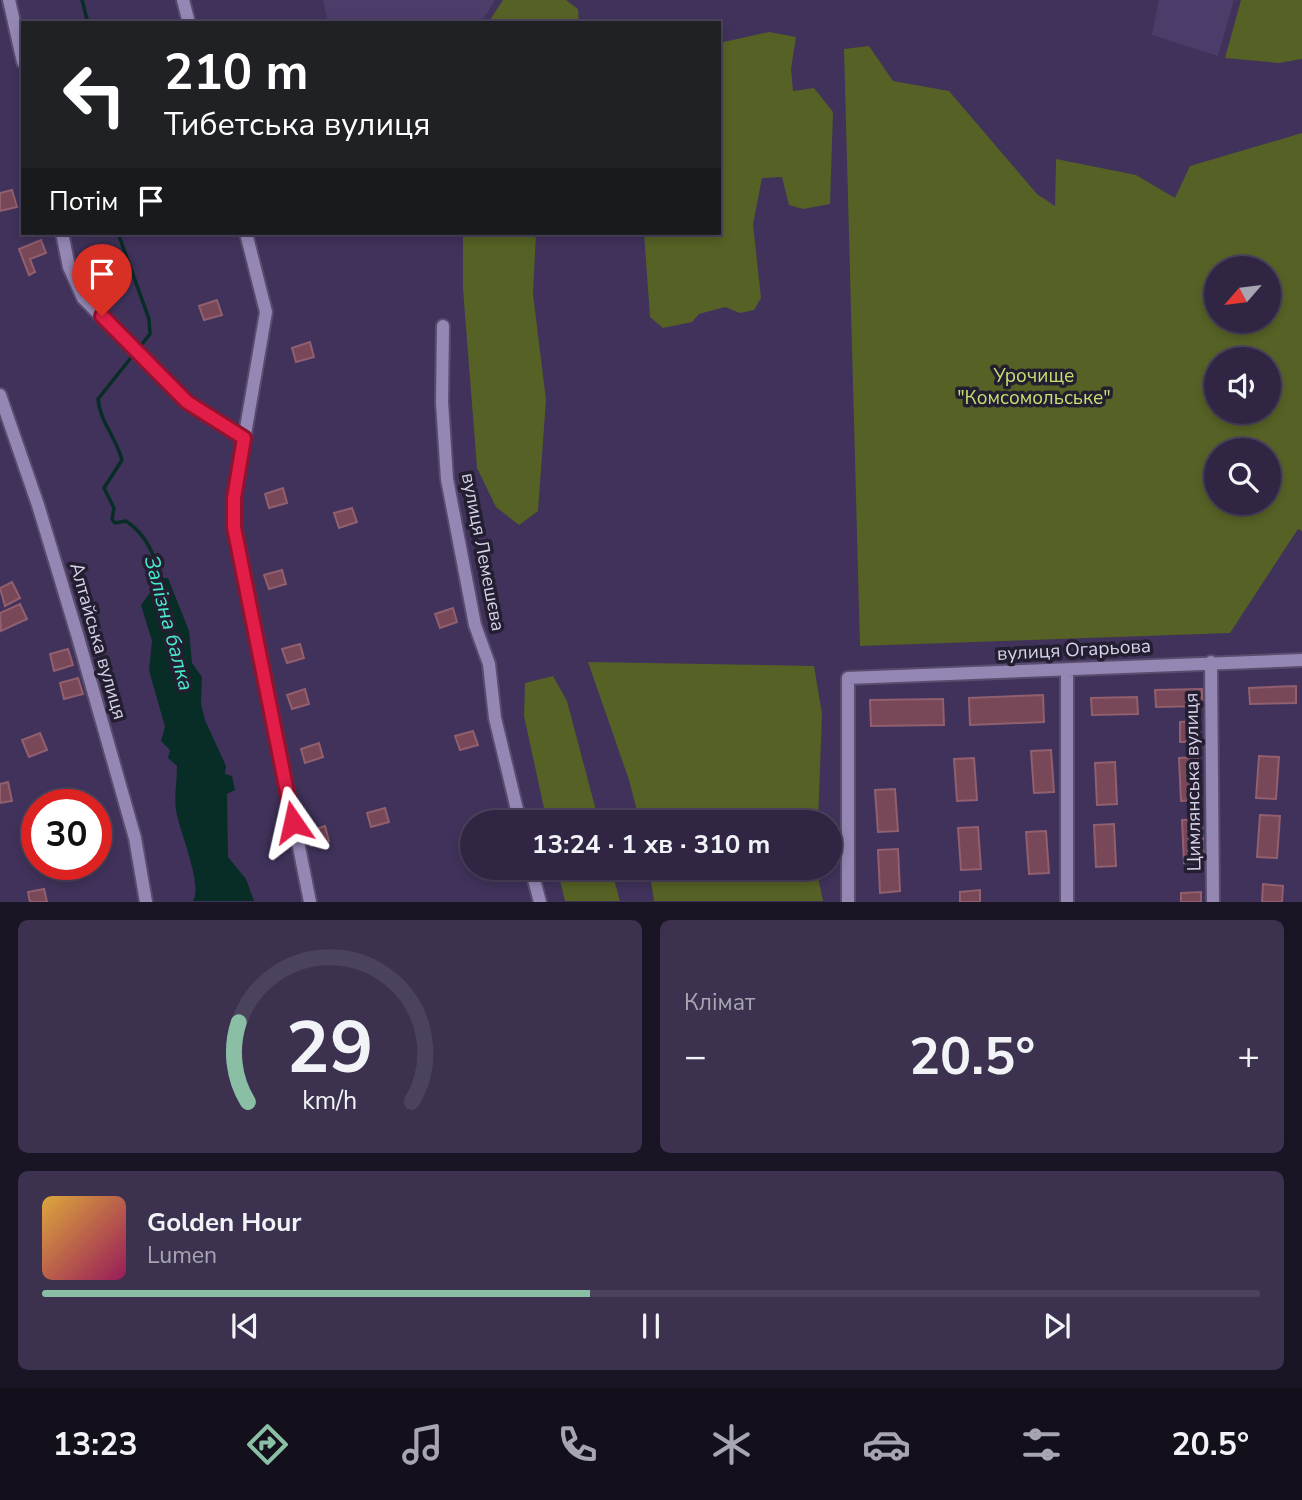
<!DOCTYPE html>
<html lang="uk">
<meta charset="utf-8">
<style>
body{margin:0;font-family:"Nunito Sans",sans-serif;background:#3c324f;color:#f1f3f6;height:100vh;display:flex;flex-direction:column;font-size:26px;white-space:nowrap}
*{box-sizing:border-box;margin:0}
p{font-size:23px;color:#a8a5b2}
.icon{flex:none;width:38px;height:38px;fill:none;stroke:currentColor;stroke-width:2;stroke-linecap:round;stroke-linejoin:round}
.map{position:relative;height:902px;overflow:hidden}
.panel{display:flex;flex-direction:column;gap:18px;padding:18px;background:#1a1525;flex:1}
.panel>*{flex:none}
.hud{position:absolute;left:21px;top:21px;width:700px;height:214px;border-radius:0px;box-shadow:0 4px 10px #0003,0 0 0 2px #4b435d;background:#202124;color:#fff;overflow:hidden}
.needle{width:46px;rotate:242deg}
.fabs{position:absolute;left:1204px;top:256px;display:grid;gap:14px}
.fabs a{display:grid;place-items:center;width:77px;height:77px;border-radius:50%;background:#302644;box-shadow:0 4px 10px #0003,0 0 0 2px #4b435d;font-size:35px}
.speed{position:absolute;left:21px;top:789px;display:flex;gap:14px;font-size:35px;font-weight:700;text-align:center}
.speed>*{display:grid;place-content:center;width:91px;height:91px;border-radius:50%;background:#302644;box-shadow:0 4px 10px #0003,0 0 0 2px #4b435d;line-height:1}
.speed .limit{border:10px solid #d22;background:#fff;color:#111}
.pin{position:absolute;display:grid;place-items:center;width:60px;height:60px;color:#fff;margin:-72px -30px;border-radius:50% 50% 50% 0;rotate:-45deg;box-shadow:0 0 7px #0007}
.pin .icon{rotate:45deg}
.me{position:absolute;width:77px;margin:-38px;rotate:349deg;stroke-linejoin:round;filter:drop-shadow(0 0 5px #0008)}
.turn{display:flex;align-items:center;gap:24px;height:147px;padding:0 28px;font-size:32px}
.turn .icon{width:91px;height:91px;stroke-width:2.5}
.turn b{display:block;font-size:49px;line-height:60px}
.then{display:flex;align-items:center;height:66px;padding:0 28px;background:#0003;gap:14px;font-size:26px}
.big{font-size:52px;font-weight:700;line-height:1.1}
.panel .widget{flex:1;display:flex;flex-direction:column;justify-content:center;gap:10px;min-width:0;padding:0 24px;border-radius:10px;background:#3c324f}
.panel .dial{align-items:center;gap:0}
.dial svg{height:182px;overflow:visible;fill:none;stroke:#4b435d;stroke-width:7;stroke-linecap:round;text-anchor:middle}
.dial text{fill:#f1f3f6;stroke:none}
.song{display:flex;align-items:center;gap:21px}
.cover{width:84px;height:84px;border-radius:10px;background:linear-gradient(135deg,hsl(40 70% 55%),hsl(330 70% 35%))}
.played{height:7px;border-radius:4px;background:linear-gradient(90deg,#8abfa5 45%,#4b435d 45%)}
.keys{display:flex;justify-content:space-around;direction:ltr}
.heat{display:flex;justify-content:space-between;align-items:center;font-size:38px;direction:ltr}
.panel .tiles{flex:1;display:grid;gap:18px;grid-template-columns:1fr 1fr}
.widget:last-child{grid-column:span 2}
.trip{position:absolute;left:460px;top:810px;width:382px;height:70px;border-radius:35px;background:#302644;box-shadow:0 4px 10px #0003,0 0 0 2px #4b435d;font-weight:700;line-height:70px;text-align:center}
.tab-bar{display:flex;height:112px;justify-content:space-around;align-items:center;background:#130f1b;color:#a8a5b2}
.tab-bar .icon{width:49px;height:49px}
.tab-bar .on{color:#8abfa5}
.tab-bar b{font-size:32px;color:#f1f3f6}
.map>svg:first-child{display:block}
.built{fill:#4c3c6a}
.green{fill:#556125;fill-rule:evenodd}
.water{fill:#082d27}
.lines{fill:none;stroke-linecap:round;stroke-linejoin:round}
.stream{stroke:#082d27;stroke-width:3.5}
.building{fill:#784858;stroke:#915f6e;stroke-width:2}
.minor-casing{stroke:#594d6e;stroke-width:16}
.minor{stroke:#9587b4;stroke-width:12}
.route-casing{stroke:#92132f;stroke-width:18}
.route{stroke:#e11d48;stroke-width:12}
.labels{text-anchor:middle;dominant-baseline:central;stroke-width:7;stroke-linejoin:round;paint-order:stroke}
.park-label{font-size:19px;fill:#c8df71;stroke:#241f30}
.street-label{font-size:19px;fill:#d8d1ea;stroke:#241f30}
.water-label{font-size:21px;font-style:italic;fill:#46eacf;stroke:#241f30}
</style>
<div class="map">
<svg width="1302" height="902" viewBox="0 0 1302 902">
<rect width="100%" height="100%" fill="#40325a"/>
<!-- built -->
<path class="built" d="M323,0H495L481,23H328Z
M1159,0H1234L1218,56L1152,35Z"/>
<!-- green -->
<path class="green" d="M503,0H566L578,9L579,23H488Z
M1241,0H1302V59L1279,63L1225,58Z
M769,32L796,37L791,69L793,91L814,88L833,112L830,204L803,209L789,205L782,177L762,178L753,224L761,298L754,310L740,313L725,307L699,314L692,322L663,328L650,317L644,233H719V43Z
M869,46L893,81L949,91L1037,194L1055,206L1056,159L1136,175L1175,198L1190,166L1302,133V531L1298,529L1230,633L860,646L844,49ZM1216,268H1269V320H1216ZM1216,359H1269V411H1216ZM1216,450H1269V502H1216Z
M463,233H536L533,294L546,400L538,511L519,525L496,507L477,468L463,289Z
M588,662L814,666L822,714L818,822H640L629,780Z
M553,676L567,701L599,822H547L524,716L525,683Z
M557,868H611L620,901H565Z
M649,868H816L823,901H654Z"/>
<!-- water -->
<path class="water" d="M161,578H168L189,631L192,663L202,677L201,704L205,720L226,766L225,774L232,776L235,790L227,794L228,857L246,879L254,901H193C203,884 179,831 176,810C174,796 177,780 177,766L168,758L170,750L161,741L165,727L149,670L152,641L141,605Z"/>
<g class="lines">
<!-- stream -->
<path class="stream" d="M82,0L88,23
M118,233L149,319L150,334L98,399C100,422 116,437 122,460L104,488L114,508L112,519L115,523L126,521C147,535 155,556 161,580"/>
</g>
<!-- building -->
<path class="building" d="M12,190L17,207L0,211V193Z
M41,240L46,253L30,259L35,272L29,275L19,249Z
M217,300L222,315L204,320L199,306Z
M310,342L314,357L296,362L292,348Z
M283,488L287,503L269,508L265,494Z
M352,508L357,522L339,528L334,513Z
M282,570L286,584L269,589L264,575Z
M12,582L20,598L5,606L0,588Z
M20,604L27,619L1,631L0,613Z
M453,608L457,622L440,628L435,614Z
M300,644L304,658L287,663L282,649Z
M68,649L73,665L54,671L50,654Z
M78,678L83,694L64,699L60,683Z
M1296,686V703L1250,704L1249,688Z
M305,689L309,704L292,709L287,695Z
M1202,689V706L1156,707L1155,690Z
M1043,695L1044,722L970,725L969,698Z
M1137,697L1138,714L1092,715L1091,698Z
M943,699L944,725L871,726L870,700Z
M1199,721L1200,742H1180V722Z
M473,731L478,745L460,750L455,736Z
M40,733L47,750L29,757L22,740Z
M319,743L323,757L305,763L301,749Z
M1051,750L1054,792L1034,793L1031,751Z
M1259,756L1279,757L1276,799L1256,798Z
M1198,757L1201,800L1181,801L1179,758Z
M974,758L977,800L957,801L954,759Z
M1115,762L1117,804L1097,805L1095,763Z
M8,782L12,801L0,803V784Z
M895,789L898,831L878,832L875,790Z
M385,808L389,822L371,827L367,813Z
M1260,815L1280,816L1277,858L1257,857Z
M1202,819L1204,861L1184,863L1182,820Z
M1114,824L1116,866L1096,867L1094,825Z
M325,826L329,841L311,846L307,832Z
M978,827L981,869L961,870L958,828Z
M1046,831L1049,873L1029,874L1026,832Z
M898,849L900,891L880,893L878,850Z
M1263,884L1283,886L1282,902H1262Z
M44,889L47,902H30L28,892Z
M980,890V902H960V892Z
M1201,892V902H1181V893Z"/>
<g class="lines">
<!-- minor casing -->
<g class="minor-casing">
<path id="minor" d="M9,0L23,62
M183,0L189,23
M62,233L69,267L83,298L187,403L244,438
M246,233L266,312L234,498L235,527L310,902
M443,326L442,402L447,479L475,625L489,664L495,718L520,822
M0,395L38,505L77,634L135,838L146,902
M1211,662L1213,902
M531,868L540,902
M848,902V678L1302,660
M1067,902V671"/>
</g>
<!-- minor -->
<use href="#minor" class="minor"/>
</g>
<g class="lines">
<!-- route casing -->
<g class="route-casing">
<path id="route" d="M102,316L187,402L244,438L234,498V527L293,822"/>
</g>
<!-- route -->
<use href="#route" class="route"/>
</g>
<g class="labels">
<!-- park labels -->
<g class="park-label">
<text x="1034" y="376">Урочище<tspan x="1034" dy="22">"Комсомольське"</tspan></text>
</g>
<!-- street labels -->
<g class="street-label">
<text transform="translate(483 552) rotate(79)">вулиця Лемешєва</text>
<text transform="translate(98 641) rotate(74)">Алтайська вулиця</text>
<text transform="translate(1074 650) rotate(-3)">вулиця Огарьова</text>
<text transform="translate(1193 782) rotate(-91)">Цимлянська вулиця</text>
</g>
<!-- water labels -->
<g class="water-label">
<text transform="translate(169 623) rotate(75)">Залізна балка</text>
</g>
</g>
</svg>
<div class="fabs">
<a><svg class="needle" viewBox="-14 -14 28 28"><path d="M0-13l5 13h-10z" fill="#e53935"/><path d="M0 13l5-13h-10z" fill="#a8a5b2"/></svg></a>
<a><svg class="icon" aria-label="sound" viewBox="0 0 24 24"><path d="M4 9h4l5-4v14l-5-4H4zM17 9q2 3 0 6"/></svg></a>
<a><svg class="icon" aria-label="search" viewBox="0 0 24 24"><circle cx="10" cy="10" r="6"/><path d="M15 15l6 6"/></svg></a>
</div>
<div class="speed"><div class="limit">30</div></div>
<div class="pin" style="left:102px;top:316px;background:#d93025"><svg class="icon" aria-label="arrive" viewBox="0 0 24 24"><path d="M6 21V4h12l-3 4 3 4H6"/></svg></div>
<svg class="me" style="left:293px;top:822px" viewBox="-20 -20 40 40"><path d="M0-17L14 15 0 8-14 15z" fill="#e11d48" stroke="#fff" stroke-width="4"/></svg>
<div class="trip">13:24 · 1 хв · 310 m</div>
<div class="hud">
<div class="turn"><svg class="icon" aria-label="left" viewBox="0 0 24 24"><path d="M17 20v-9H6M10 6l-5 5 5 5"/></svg><div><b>210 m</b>Тибетська вулиця</div></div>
<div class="then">Потім<svg class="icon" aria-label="arrive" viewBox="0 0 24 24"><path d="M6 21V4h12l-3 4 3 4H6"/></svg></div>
</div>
</div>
<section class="panel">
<div class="tiles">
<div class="widget dial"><svg viewBox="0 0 100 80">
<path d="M14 69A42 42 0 1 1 86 69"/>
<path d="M14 69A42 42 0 0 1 10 34" stroke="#8abfa5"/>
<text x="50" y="56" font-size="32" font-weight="700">29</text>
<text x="50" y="72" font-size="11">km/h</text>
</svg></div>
<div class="widget"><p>Клімат</p>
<div class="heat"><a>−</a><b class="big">20.5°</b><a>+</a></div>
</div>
<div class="widget">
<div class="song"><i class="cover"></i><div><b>Golden Hour</b><p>Lumen</p></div></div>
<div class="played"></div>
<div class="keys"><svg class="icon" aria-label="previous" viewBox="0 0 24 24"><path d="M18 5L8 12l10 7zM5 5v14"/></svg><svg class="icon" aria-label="pause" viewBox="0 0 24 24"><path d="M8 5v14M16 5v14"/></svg><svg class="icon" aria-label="next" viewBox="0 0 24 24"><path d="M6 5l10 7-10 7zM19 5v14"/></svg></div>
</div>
</div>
</section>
<nav class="tab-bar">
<b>13:23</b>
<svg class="icon on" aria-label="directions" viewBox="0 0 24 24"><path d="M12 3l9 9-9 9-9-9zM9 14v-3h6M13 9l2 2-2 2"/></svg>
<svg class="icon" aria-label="music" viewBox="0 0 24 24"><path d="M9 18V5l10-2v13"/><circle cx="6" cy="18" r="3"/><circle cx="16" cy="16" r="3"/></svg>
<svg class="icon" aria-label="phone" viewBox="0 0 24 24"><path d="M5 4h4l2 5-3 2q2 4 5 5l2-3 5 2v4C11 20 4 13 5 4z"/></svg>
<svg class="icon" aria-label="climate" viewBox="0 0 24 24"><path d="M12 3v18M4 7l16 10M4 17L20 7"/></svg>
<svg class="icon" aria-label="car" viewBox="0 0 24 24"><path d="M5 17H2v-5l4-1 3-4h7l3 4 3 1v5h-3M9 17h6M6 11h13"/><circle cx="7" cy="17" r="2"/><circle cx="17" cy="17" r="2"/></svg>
<svg class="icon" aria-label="filters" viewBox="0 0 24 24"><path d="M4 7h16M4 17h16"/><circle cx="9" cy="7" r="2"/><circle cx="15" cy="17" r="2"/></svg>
<b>20.5°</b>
</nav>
